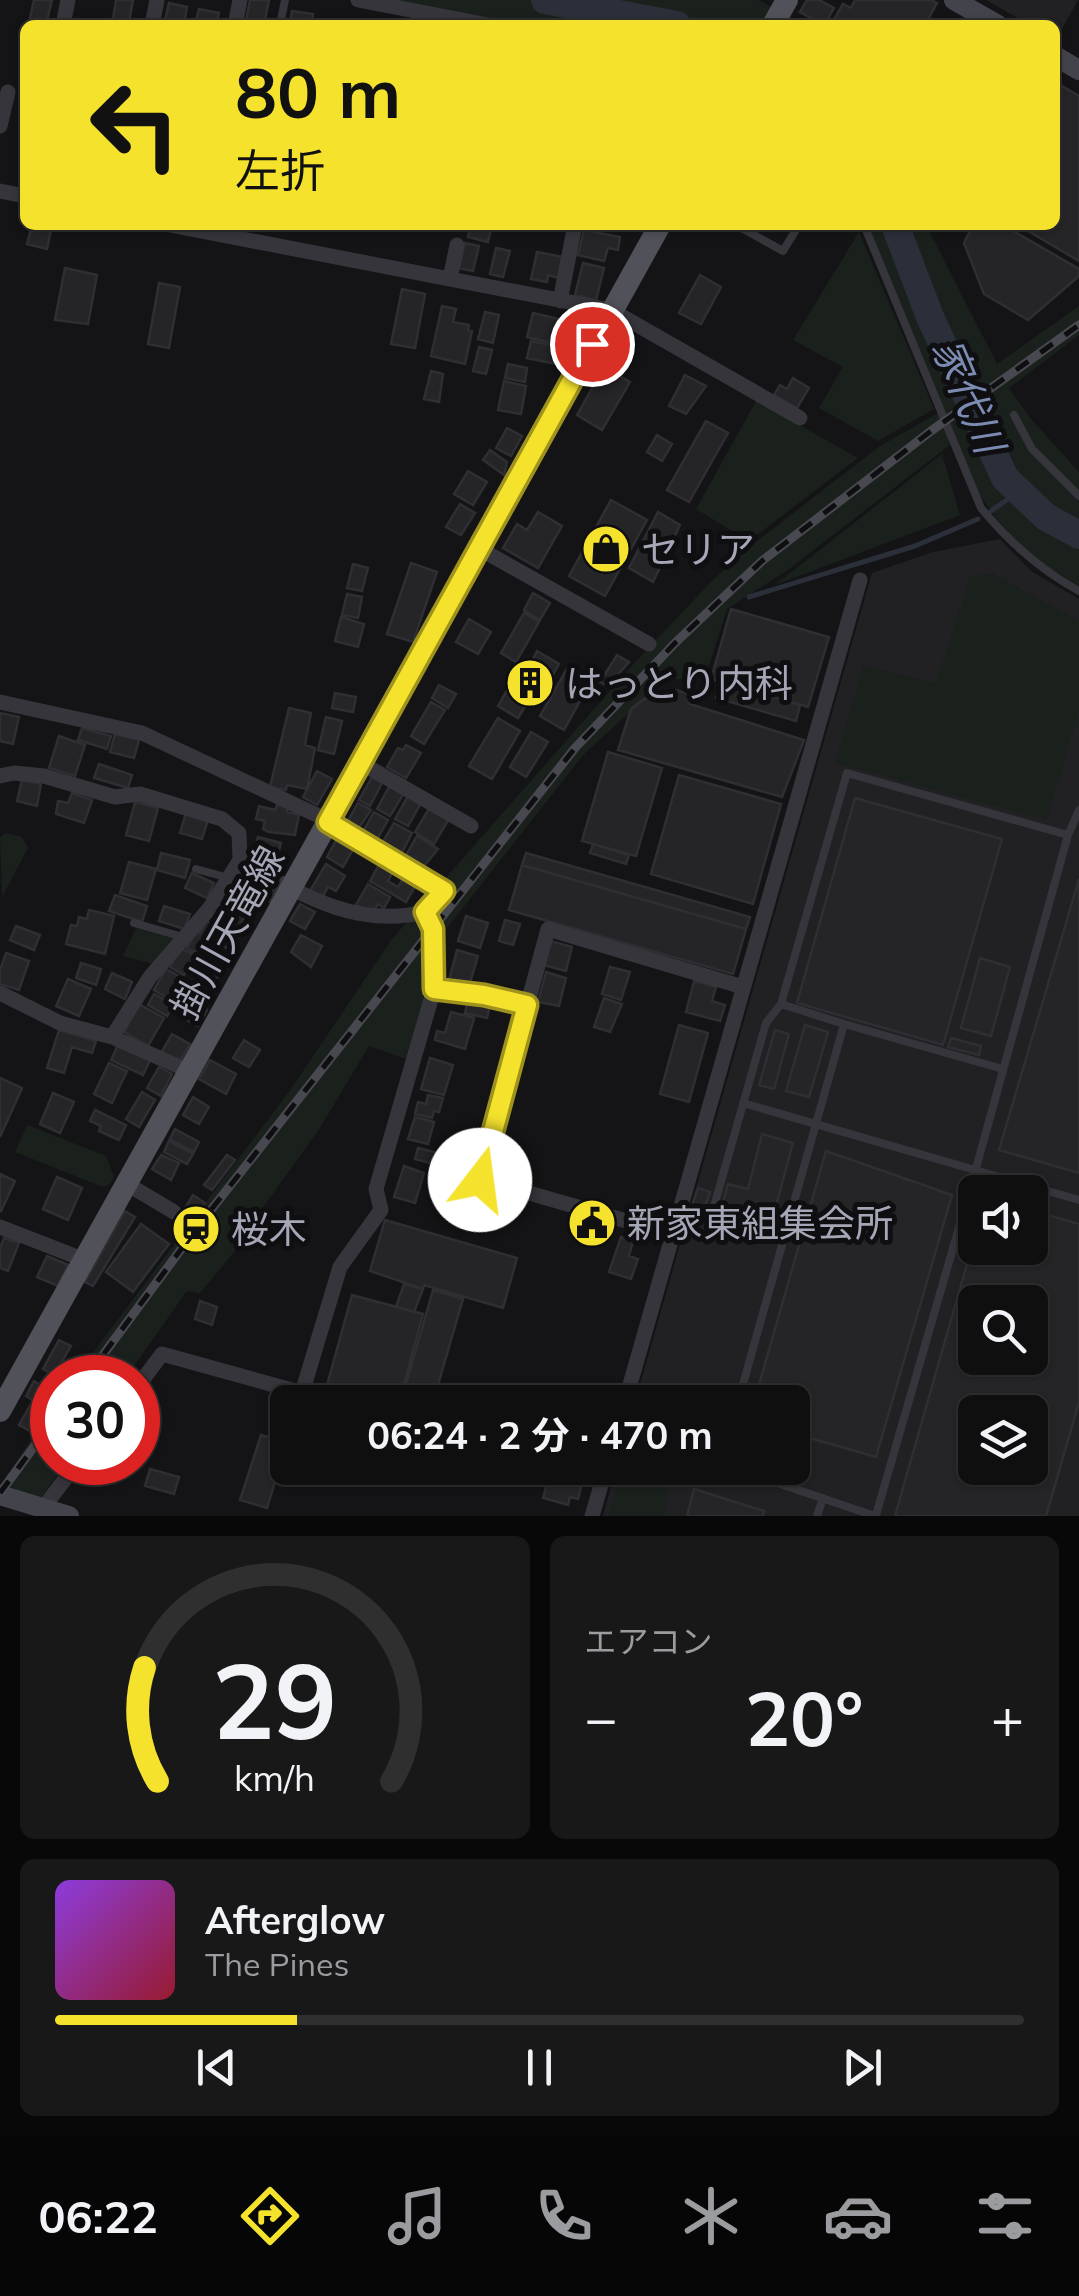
<!DOCTYPE html>
<html lang="ja">
<meta charset="utf-8">
<style>
body{margin:0;font-family:Mulish,"Noto Sans JP",sans-serif;background:#181819;color:#f1f3f6;height:100vh;display:flex;flex-direction:column;font-size:38px;white-space:nowrap}
*{box-sizing:border-box;margin:0}
p{font-size:32px;color:#9b9c9f}
.icon{flex:none;width:55px;height:55px;fill:none;stroke:currentColor;stroke-width:2;stroke-linecap:round;stroke-linejoin:round}
.map{position:relative;height:1516px;overflow:hidden}
.side{display:flex;flex-direction:column;gap:20px;padding:20px;background:#080809;flex:1}
.side>*{flex:none}
.guide{position:absolute;left:20px;top:20px;width:1040px;height:210px;border-radius:15px;box-shadow:0 2px 8px #0004,0 0 0 2px #2f2f30;background:#f5e22d;color:#111;overflow:hidden}
.controls{position:absolute;left:958px;top:1175px;display:grid;gap:20px}
.controls a{display:grid;place-items:center;width:90px;height:90px;border-radius:15px;background:#0f0f10;box-shadow:0 2px 8px #0004,0 0 0 2px #2f2f30;font-size:50px}
.speed{position:absolute;left:30px;top:1355px;display:flex;gap:20px;font-size:50px;font-weight:700;text-align:center}
.speed>*{display:grid;place-content:center;width:130px;height:130px;border-radius:50%;background:#0f0f10;box-shadow:0 2px 8px #0004,0 0 0 2px #2f2f30;line-height:1}
.speed .limit{border:15px solid #d22;background:#fff;color:#111}
.pin{position:absolute;display:grid;place-items:center;width:85px;height:85px;color:#fff;margin:-42px;border:5px solid #fff;border-radius:50%;box-shadow:0 2px 10px #0007}
.me{position:absolute;width:110px;margin:-55px;rotate:15deg;stroke-linejoin:round;filter:drop-shadow(0 0 8px #0008)}
.turn{display:flex;align-items:center;gap:35px;height:210px;padding:0 50px;font-size:45px}
.turn .icon{width:130px;height:130px;stroke-width:2.5}
.turn b{display:block;font-size:70px;line-height:85px}
.big{font-size:75px;font-weight:700;line-height:1.1}
.side .widget{flex:1;display:flex;flex-direction:column;justify-content:center;gap:15px;min-width:0;padding:0 35px;border-radius:15px;background:#181819}
.side .dial{align-items:center;gap:0}
.dial svg{height:260px;overflow:visible;fill:none;stroke:#2f2f30;stroke-width:7;stroke-linecap:round;text-anchor:middle}
.dial text{fill:#f1f3f6;stroke:none}
.song{display:flex;align-items:center;gap:30px}
.cover{width:120px;height:120px;border-radius:15px;background:linear-gradient(135deg,hsl(270 70% 55%),hsl(350 70% 35%))}
.played{height:10px;border-radius:5px;background:linear-gradient(90deg,#f5e22d 25%,#2f2f30 25%)}
.keys{display:flex;justify-content:space-around;direction:ltr}
.heat{display:flex;justify-content:space-between;align-items:center;font-size:55px;direction:ltr}
.side .tiles{flex:1;display:grid;gap:20px;grid-template-columns:1fr 1fr}
.widget:last-child{grid-column:span 2}
.trip{position:absolute;left:270px;top:1385px;width:540px;height:100px;border-radius:15px;background:#0f0f10;box-shadow:0 2px 8px #0004,0 0 0 2px #2f2f30;font-weight:700;line-height:100px;text-align:center}
.menu{display:flex;height:160px;justify-content:space-around;align-items:center;background:#060606;color:#9b9c9f}
.menu .icon{width:70px;height:70px}
.menu .active{color:#f5e22d}
.menu b{font-size:45px;color:#f1f3f6}
.map>svg:first-child{display:block}
.built{fill:#212023;fill-rule:evenodd}
.green{fill:#1a211d}
.lines{fill:none;stroke-linecap:round;stroke-linejoin:round}
.stream{stroke:#2a2f3a;stroke-width:5}
.river{stroke:#2a2f3a;stroke-width:28}
.building{fill:#252427;stroke:#2f2e32;stroke-width:2.5;fill-rule:evenodd}
.lane{stroke:#35353b;stroke-width:8}
.street{stroke:#35353b;stroke-width:15}
.secondary{stroke:#43434b;stroke-width:20}
.primary{stroke:#51515a;stroke-width:22}
.rail-casing{stroke:#484850;stroke-width:9}
.rail{stroke:#0f0f11;stroke-width:5;stroke-dasharray:15;stroke-linecap:butt}
.route-casing{stroke:#9f931d;stroke-width:25}
.route{stroke:#f5e22d;stroke-width:18}
.labels{text-anchor:middle;dominant-baseline:central;stroke-width:10;stroke-linejoin:round;paint-order:stroke}
.poi-label{font-size:38px;fill:#a5a6b6;stroke:#0f0f11;text-anchor:start}
.street-label{font-size:38px;fill:#a5a6b6;stroke:#0f0f11}
.water-label{font-size:40px;font-style:italic;fill:#7b8bb2;stroke:#0f0f11}
</style>
<div class="map">
<svg width="1079" height="1516" viewBox="0 0 1079 1516">
<rect width="100%" height="100%" fill="#141416"/>
<!-- built -->
<path class="built" d="M986,0H1078L1056,40L1055,25H1030Z
M1000,539L1031,571L1079,599V1516H603L616,1468H792V1402H635L872,573L933,552ZM975,1192H1030V1248H975ZM975,1302H1030V1358H975ZM975,1412H1030V1468H975Z"/>
<!-- green -->
<path class="green" d="M358,0H759L801,25H488Z
M864,225H926L997,364L1079,306V335L1009,388L1031,419L1079,472V586L1019,549L973,486L954,442L789,569L727,609L707,672L688,679H666L584,754L432,947L434,989L409,1060L369,1046L320,1128L248,1228L245,1239L200,1293L187,1291L126,1377L74,1378L291,1089L392,939L638,659L709,584L748,548L880,446L942,411Z
M859,232L934,409L878,441L819,408L843,367L793,340Z
M756,401L858,458L749,541L696,509Z
M942,454L960,515L775,585Z
M992,573L1079,621V712L1047,820L835,763L863,666L936,683L970,577Z
M5,833L22,837L28,848L2,897L0,838Z
M136,928L176,939L155,964L123,956Z
M27,1125L106,1156L114,1177L110,1184L103,1187L15,1152Z
M52,1409V1462L66,1463L40,1499L0,1486Z
M618,1479L658,1482L669,1491L664,1516H608Z"/>
<g class="lines">
<!-- stream -->
<path class="stream" d="M991,511L1018,492
M749,597L915,546L978,519"/>
<!-- river -->
<path class="river" d="M545,0L677,25
M895,225L930,317L1005,478L1046,517L1079,535"/>
</g>
<!-- building -->
<path class="building" d="M34,0H52L46,25L29,23Z
M116,0H133L129,22L113,19Z
M250,0H269L264,25H245Z
M807,0H819L834,8L824,25L800,12Z
M855,0H931L937,3L925,25H831L843,4L851,8Z
M169,3L187,7L184,25H164Z
M199,9L219,13L216,25H195Z
M292,11L313,14L311,25H289Z
M1055,82L1079,96V261L1018,225H1055Z
M32,225H52L47,249L27,244Z
M471,225H492L488,242L468,237Z
M973,225H1003L1079,269V276L1028,320L984,294L964,243Z
M584,230L620,237L618,250L608,248L604,261L578,255Z
M465,243L479,246L473,271L459,268Z
M496,248L510,251L503,277L490,274Z
M537,252L563,257L558,278L548,275L547,282L531,279Z
M583,263L604,268L596,300L575,295Z
M65,268L97,275L88,324L55,320Z
M700,275L721,287L701,324L679,313Z
M159,283L180,287L169,348L148,344Z
M402,289L425,294L415,348L391,344Z
M442,306L456,309L453,322L469,325L468,330L472,331L465,364L431,356Z
M485,312L499,315L493,343L478,339Z
M533,313L563,320L557,344L527,337Z
M531,341L560,347L556,364L527,358Z
M479,347L492,350L486,374L473,371Z
M508,364L527,368L525,382L505,378Z
M604,367L630,382L602,430L577,415Z
M431,371L443,374L439,402L424,399Z
M685,375L706,386L686,414L669,406Z
M793,378L809,388L797,408L774,395L780,385L787,389Z
M504,381L526,386L521,414L498,410Z
M706,421L728,433L689,502L667,490Z
M507,428L522,436L511,456L496,448Z
M657,435L672,444L662,461L647,452Z
M490,450L507,462L504,475L483,460Z
M468,471L487,482L473,505L454,494Z
M611,500L647,520L605,596L569,576Z
M460,504L475,513L461,535L446,527Z
M538,512L562,526L538,568L503,548L517,524L527,530Z
M658,512L680,525L653,582L629,568Z
M411,563L437,572L413,642L387,634Z
M353,564L368,568L362,591L347,588Z
M533,593L550,603L540,620L524,610Z
M347,594L362,597L358,618L342,615Z
M731,609L829,637L808,707L711,679Z
M524,613L539,622L516,662L501,653Z
M341,617L364,624L358,647L335,641Z
M469,619L491,632L478,654L456,642Z
M537,651L559,664L542,694L535,690L518,718L498,706L521,666L540,677L545,669L532,661Z
M617,655L629,662L608,686L600,682Z
M568,667L588,678L577,697L581,699L564,730L540,716Z
M721,682L800,705L796,721L716,698Z
M439,685L456,694L448,708L432,698Z
M676,690L692,695L690,704L804,740L782,797L618,750L631,709L644,699Z
M335,693L356,697L353,712L332,708Z
M431,702L445,710L424,744L411,736Z
M289,708L311,713L305,745L315,748L307,789L287,785L286,790L270,787Z
M0,713L19,717L13,744L0,741Z
M326,717L342,721L334,754L318,750Z
M498,718L520,731L492,779L469,766Z
M82,728L111,736L107,749L78,740Z
M531,732L548,742L526,777L510,767Z
M115,734L139,740L134,758L110,752Z
M59,736L85,745L75,776L49,768Z
M406,745L421,753L406,778L387,767L398,748L403,750Z
M608,752L662,768L636,856L582,841Z
M99,764L132,775L128,788L94,778Z
M317,771L332,779L317,805L303,797Z
M679,775L781,804L753,904L651,874Z
M372,777L382,783L370,806L359,800Z
M22,780L41,784L37,806L17,801Z
M390,785L404,793L390,816L377,809Z
M72,793L92,800L84,823L56,814L58,801L68,803Z
M408,796L421,803L408,826L395,819Z
M855,798L1002,839L943,1045L797,1003Z
M135,802L158,808L149,841L126,835Z
M358,803L371,810L356,832L345,826Z
M277,805L288,807L287,812L299,815L295,835L269,832L263,829L265,821L256,819L259,806L275,810Z
M430,807L449,819L434,844L415,832Z
M374,812L388,820L375,843L361,835Z
M186,813L208,820L202,839L180,833Z
M394,823L412,833L400,856L381,845Z
M339,835L355,846L343,867L327,857Z
M417,836L438,849L423,867L405,857Z
M258,837L281,843L278,854L270,852L267,864L252,860Z
M593,844L629,855L626,864L590,853Z
M161,853L190,860L185,878L157,870Z
M526,853L750,917L746,929L522,865Z
M129,862L156,869L147,900L120,893Z
M326,864L345,876L336,891L328,887L322,898L310,891Z
M379,865L392,873L388,881L398,887L404,877L417,883L406,902L370,881Z
M522,865L746,929L733,974L509,910Z
M244,866L258,876L245,895L231,886Z
M192,873L214,883L207,898L185,888Z
M261,877L278,886L270,902L252,892Z
M1079,879V1173L999,1150Z
M368,884L390,897L384,908L378,904L372,914L356,905Z
M115,895L147,906L142,922L109,911Z
M226,900L247,912L235,934L214,922Z
M300,904L315,912L305,929L290,921Z
M164,906L190,914L184,929L159,921Z
M89,910L114,916L105,954L66,944L71,925L77,926L79,917L87,919Z
M466,916L488,923L480,948L458,941Z
M505,920L520,924L513,945L499,941Z
M206,921L238,938L232,950L223,946L214,963L187,948L196,931L200,933Z
M16,926L40,935L34,950L10,940Z
M301,935L322,946L311,967L291,952Z
M550,941L572,947L566,971L544,965Z
M180,948L195,955L184,975L170,967Z
M457,950L478,956L469,986L449,980Z
M6,953L29,961L19,990L0,984V970Z
M197,957L222,968L213,985L189,973Z
M980,958L1010,967L991,1036L961,1028Z
M81,963L101,969L96,985L76,978Z
M610,967L630,972L621,1000L602,994Z
M166,969L184,979L172,1001L154,990Z
M546,972L566,978L559,1006L538,1002Z
M112,973L132,982L125,999L105,989Z
M68,979L91,989L79,1016L56,1006Z
M694,981L716,987L712,1001L725,1005L720,1021L686,1012Z
M154,994L174,1005L167,1016L148,1005Z
M604,998L622,1004L610,1032L594,1027Z
M468,1000L490,1005L487,1018L465,1013Z
M192,1002L207,1010L198,1026L183,1018Z
M139,1004L164,1018L148,1046L124,1032Z
M451,1012L474,1018L465,1049L435,1040L437,1031L445,1033Z
M679,1025L708,1033L689,1102L660,1094Z
M805,1025L828,1032L809,1097L786,1091Z
M59,1030L96,1041L92,1053L72,1047L64,1073L47,1068Z
M775,1030L789,1034L774,1089L759,1085Z
M172,1034L190,1044L179,1063L161,1053Z
M951,1038L981,1046L979,1055L948,1047Z
M244,1040L260,1050L249,1067L233,1058Z
M118,1045L150,1060L143,1075L111,1060Z
M430,1058L453,1065L444,1095L421,1089Z
M210,1060L236,1074L226,1094L199,1079Z
M109,1063L127,1071L112,1103L94,1094Z
M159,1067L172,1074L161,1096L147,1088Z
M0,1078L22,1088L0,1137Z
M142,1092L155,1100L139,1127L126,1119Z
M53,1093L74,1102L60,1133L40,1124Z
M428,1095L443,1098L439,1112L434,1111L432,1118L415,1114L418,1102L426,1104Z
M193,1097L209,1107L199,1124L183,1115Z
M95,1110L126,1125L119,1140L99,1131L101,1126L90,1121Z
M415,1117L434,1122L428,1144L408,1139Z
M175,1129L199,1142L194,1152L170,1139Z
M762,1134L793,1143L770,1228L720,1214L728,1184L748,1189Z
M169,1141L193,1154L187,1164L164,1152Z
M418,1148L477,1163L472,1181L453,1177L455,1170L415,1159Z
M826,1151L952,1195L876,1457L792,1433V1402H754Z
M161,1155L179,1163L171,1180L152,1169Z
M227,1155L235,1160L212,1190L204,1185Z
M404,1166L424,1173L415,1203L394,1197Z
M0,1174L15,1181L1,1211L0,1210Z
M57,1177L82,1188L68,1220L43,1209Z
M698,1188L710,1192L702,1215L690,1211Z
M193,1195L205,1203L189,1228L177,1221Z
M1030,1210L1079,1224V1402L1046,1516H895L975,1236V1248H1030ZM975,1302H1030V1358H975ZM975,1412H1030V1468H975Z
M125,1211L135,1217L93,1286L85,1282Z
M385,1220L517,1258L503,1308L424,1285L423,1289L370,1271Z
M141,1224L169,1244L133,1292L106,1272Z
M621,1237L633,1241L629,1256L638,1259L631,1279L609,1272Z
M4,1238L19,1243L8,1271L0,1268V1248Z
M47,1256L68,1265L58,1286L37,1277Z
M404,1284L423,1289L414,1312L396,1307Z
M433,1290L463,1299L433,1402H401Z
M352,1295L423,1314L399,1402L327,1385Z
M200,1301L217,1307L212,1325L195,1319Z
M59,1340L71,1346L54,1375L43,1369Z
M34,1381L52,1392L46,1408L26,1396Z
M31,1404L43,1411L32,1432L19,1425Z
M261,1435L287,1443L267,1508L240,1500Z
M150,1469L179,1477L174,1494L145,1486Z
M558,1477L582,1483L578,1499L570,1497L568,1505L543,1498L548,1480L557,1483Z
M694,1489L764,1511L763,1516H687Z"/>
<g class="lines">
<!-- lane -->
<path class="lane" d="M280,25L285,0
M736,225L783,251L799,225
M864,225L981,508C1009,542 1040,570 1079,591
M1014,415L1032,449L1079,496
M196,869L229,878
M134,923L183,937
M781,1004L844,1024
M743,1103L1079,1200
M784,1238L711,1217L766,1023L781,1004L847,773L1068,835
M738,1402L844,1024L1003,1069
M733,1468L875,1516
M876,1515L975,1172L1068,835L1079,810
M817,1516L823,1498"/>
<!-- street -->
<path class="street" d="M358,0L488,25
M63,25L68,0
M152,25L157,0
M235,25L240,0
M0,126L8,92
M0,191L25,196
M170,225L611,310L800,418
M450,279L457,245
M560,301L575,225
M480,549L649,644
M0,702L142,733L321,817L444,891L425,912L433,929L434,989L376,1189L381,1210L340,1267L302,1393
M361,763L471,826
M0,776L14,773L44,776L115,797L140,794L222,819L239,833L240,860
M434,989L484,995L527,1005
M0,993L60,1023L112,1037L189,1071
M112,1037L150,977L209,909L240,860C299,893 355,929 425,912
M127,1184L174,1212
M0,1227L85,1260
M672,1234L480,1179L548,929L743,987
M138,1386L162,1354L335,1402
M625,1402L860,580
M568,1468L603,1477
M43,1508L78,1462
M592,1516L606,1468"/>
<!-- secondary -->
<path class="secondary" d="M954,0L998,25
M1055,56L1079,70
M0,1495L69,1516"/>
<!-- primary -->
<path class="primary" d="M773,25L787,0
M0,1411L660,225"/>
<!-- rail casing -->
<g class="rail-casing">
<path id="rail" d="M86,1378L196,1229L575,748L676,642L762,561L931,431L1079,325
M0,1493L52,1422"/>
</g>
<!-- rail -->
<use href="#rail" class="rail"/>
</g>
<g class="lines">
<!-- route casing -->
<g class="route-casing">
<path id="route" d="M480,1180L527,1005L484,995L434,989L433,929L425,912L444,891L328,822L592,344"/>
</g>
<!-- route -->
<use href="#route" class="route"/>
</g>
<!-- icons -->
<defs>
<g id="shop-disc" transform="scale(2.5)"><circle r="9.5" fill="#f5e22d" stroke="#0f0f11"/><path d="M-5-2.5h2.3a2.7 3.5 0 0 1 5.4 0H5L5.5 6h-11ZM-1.5-2.5h3a1.5 2.3 0 0 0-3 0Z" fill="#111"/></g>
<g id="building-disc" transform="scale(2.5)"><circle r="9.5" fill="#f5e22d" stroke="#0f0f11"/><path d="M-4-6H4V6H1V3H-1V6H-4ZM-2.5-4.3h1.7v1.8h-1.7ZM.8-4.3h1.7v1.8H.8ZM-2.5-1h1.7V.8h-1.7ZM.8-1h1.7V.8H.8Z" fill="#111"/></g>
<g id="civic-disc" transform="scale(2.5)"><circle r="9.5" fill="#f5e22d" stroke="#0f0f11"/><path d="M-.6-6.5H3V-4.5H.6V-3L4-1V1h2V6H-6V1h2V-1L-.6-3ZM-1.2 2.5V6h2.4V2.5Z" fill="#111"/></g>
<g id="station-disc" transform="scale(2.5)"><circle r="9.5" fill="#f5e22d" stroke="#0f0f11"/><path d="M-3-6H3Q5-6 5-4V2Q5 4 3 4L4.5 6H3L1.5 4h-3L-3 6H-4.5L-3 4Q-5 4-5 2V-4Q-5-6-3-6ZM-3.5-4v3h7v-3ZM-3.5 1v1.5H-2V1ZM2 1v1.5H3.5V1Z" fill="#111"/></g>
</defs>
<g fill-rule="evenodd">
<use href="#shop-disc" x="606" y="549"/>
<use href="#building-disc" x="530" y="683"/>
<use href="#civic-disc" x="592" y="1223"/>
<use href="#station-disc" x="196" y="1229"/>
</g>
<g class="labels">
<!-- poi labels -->
<g class="poi-label">
<text x="641" y="549">セリア</text>
<text x="565" y="683">はっとり内科</text>
<text x="627" y="1223">新家東組集会所</text>
<text x="231" y="1229">桜木</text>
</g>
<!-- street labels -->
<g class="street-label">
<text transform="translate(227 932) rotate(-61)">掛川天竜線</text>
</g>
<!-- water labels -->
<g class="water-label">
<text transform="translate(969 395) rotate(67)">家代川</text>
</g>
</g>
</svg>
<div class="controls">
<a><svg class="icon" aria-label="sound" viewBox="0 0 24 24"><path d="M4 9h4l5-4v14l-5-4H4zM17 9q2 3 0 6"/></svg></a>
<a><svg class="icon" aria-label="search" viewBox="0 0 24 24"><circle cx="10" cy="10" r="6"/><path d="M15 15l6 6"/></svg></a>
<a><svg class="icon" aria-label="layers" viewBox="0 0 24 24"><path d="M12 4l9 5-9 5-9-5zM3 14l9 5 9-5"/></svg></a>
</div>
<div class="speed"><div class="limit">30</div></div>
<div class="pin" style="left:592px;top:344px;background:#d93025"><svg class="icon" aria-label="arrive" viewBox="0 0 24 24"><path d="M6 21V4h12l-3 4 3 4H6"/></svg></div>
<svg class="me" style="left:480px;top:1180px" viewBox="-20 -20 40 40"><circle r="19" fill="#fff"/><path d="M0-13L10 11 0 6-10 11z" fill="#f5e22d"/></svg>
<div class="trip">06:24 · 2 分 · 470 m</div>
<div class="guide">
<div class="turn"><svg class="icon" aria-label="left" viewBox="0 0 24 24"><path d="M17 20v-9H6M10 6l-5 5 5 5"/></svg><div><b>80 m</b>左折</div></div>
</div>
</div>
<section class="side">
<div class="tiles">
<div class="widget dial"><svg viewBox="0 0 100 80">
<path d="M14 69A42 42 0 1 1 86 69"/>
<path d="M14 69A42 42 0 0 1 10 34" stroke="#f5e22d"/>
<text x="50" y="56" font-size="32" font-weight="700">29</text>
<text x="50" y="72" font-size="11">km/h</text>
</svg></div>
<div class="widget"><p>エアコン</p>
<div class="heat"><a>−</a><b class="big">20°</b><a>+</a></div>
</div>
<div class="widget">
<div class="song"><i class="cover"></i><div><b>Afterglow</b><p>The Pines</p></div></div>
<div class="played"></div>
<div class="keys"><svg class="icon" aria-label="previous" viewBox="0 0 24 24"><path d="M18 5L8 12l10 7zM5 5v14"/></svg><svg class="icon" aria-label="pause" viewBox="0 0 24 24"><path d="M8 5v14M16 5v14"/></svg><svg class="icon" aria-label="next" viewBox="0 0 24 24"><path d="M6 5l10 7-10 7zM19 5v14"/></svg></div>
</div>
</div>
</section>
<nav class="menu">
<b>06:22</b>
<svg class="icon active" aria-label="directions" viewBox="0 0 24 24"><path d="M12 3l9 9-9 9-9-9zM9 14v-3h6M13 9l2 2-2 2"/></svg>
<svg class="icon" aria-label="music" viewBox="0 0 24 24"><path d="M9 18V5l10-2v13"/><circle cx="6" cy="18" r="3"/><circle cx="16" cy="16" r="3"/></svg>
<svg class="icon" aria-label="phone" viewBox="0 0 24 24"><path d="M5 4h4l2 5-3 2q2 4 5 5l2-3 5 2v4C11 20 4 13 5 4z"/></svg>
<svg class="icon" aria-label="climate" viewBox="0 0 24 24"><path d="M12 3v18M4 7l16 10M4 17L20 7"/></svg>
<svg class="icon" aria-label="car" viewBox="0 0 24 24"><path d="M5 17H2v-5l4-1 3-4h7l3 4 3 1v5h-3M9 17h6M6 11h13"/><circle cx="7" cy="17" r="2"/><circle cx="17" cy="17" r="2"/></svg>
<svg class="icon" aria-label="filters" viewBox="0 0 24 24"><path d="M4 7h16M4 17h16"/><circle cx="9" cy="7" r="2"/><circle cx="15" cy="17" r="2"/></svg>
</nav>
